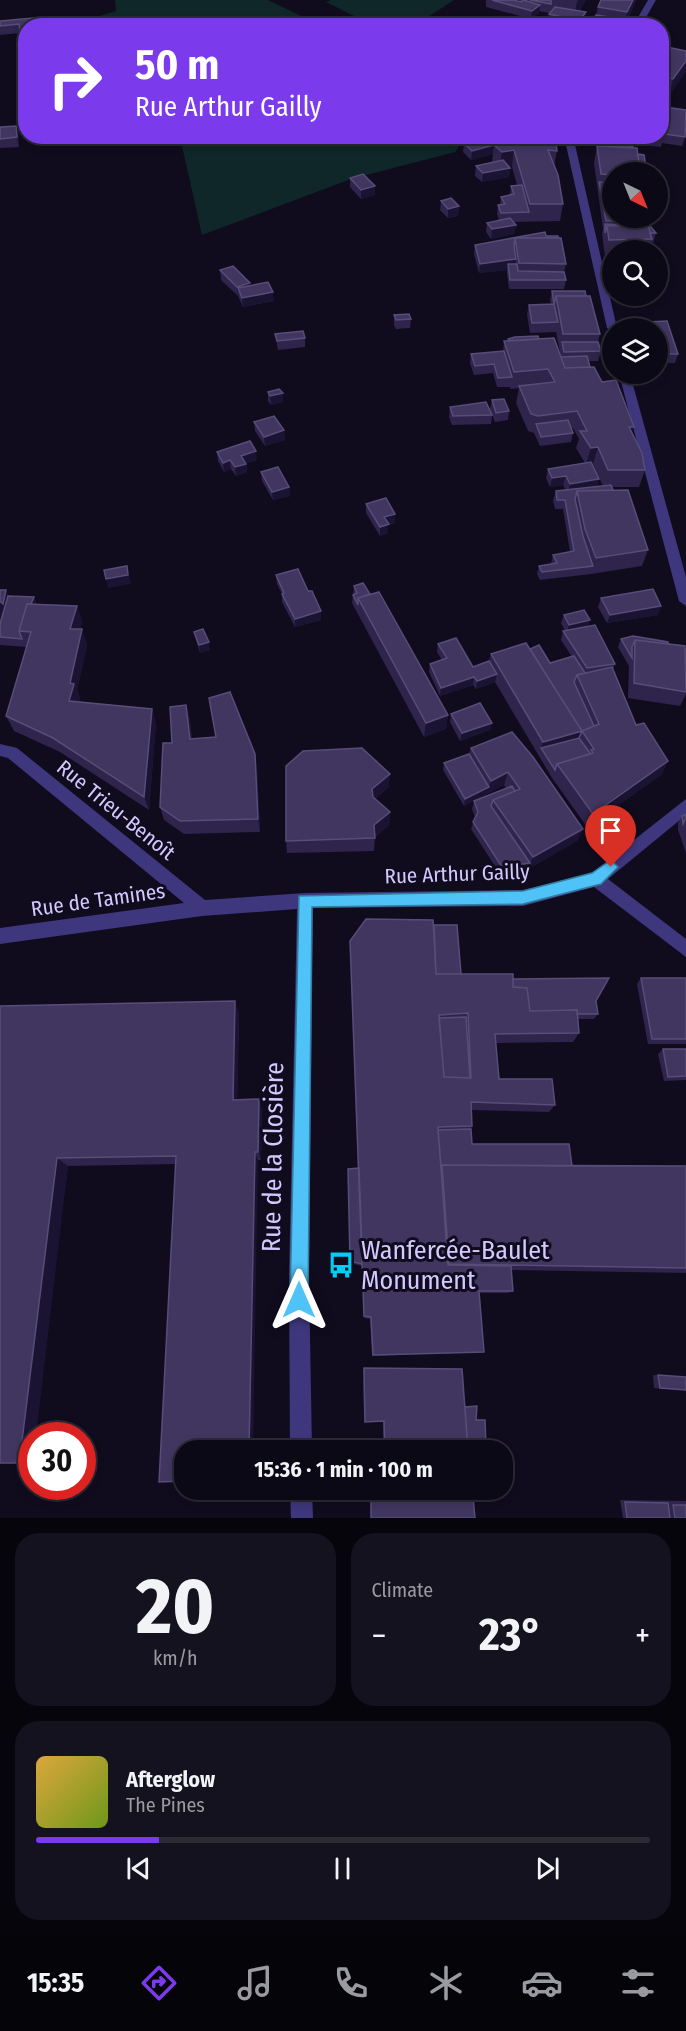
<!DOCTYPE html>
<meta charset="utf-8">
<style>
body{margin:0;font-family:"Fira Sans Condensed",sans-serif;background:#15121f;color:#f1f3f6;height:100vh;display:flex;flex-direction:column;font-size:22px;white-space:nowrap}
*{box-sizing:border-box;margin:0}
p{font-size:20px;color:#9a9aa1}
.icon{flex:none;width:33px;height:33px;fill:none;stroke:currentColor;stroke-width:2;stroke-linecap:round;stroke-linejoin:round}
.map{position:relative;height:1518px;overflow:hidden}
.panel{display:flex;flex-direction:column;gap:15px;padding:15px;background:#07050c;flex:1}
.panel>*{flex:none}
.top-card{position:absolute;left:18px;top:18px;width:651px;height:126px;border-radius:24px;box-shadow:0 3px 9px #0003,0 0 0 2px #2c2a35;background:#7c3aed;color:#fff;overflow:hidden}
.needle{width:39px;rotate:137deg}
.controls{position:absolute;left:602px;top:162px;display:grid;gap:12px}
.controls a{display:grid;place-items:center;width:66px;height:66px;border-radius:50%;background:#0c0916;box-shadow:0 3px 9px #0003,0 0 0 2px #2c2a35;font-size:30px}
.speed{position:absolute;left:18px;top:1422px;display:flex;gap:12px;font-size:30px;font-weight:700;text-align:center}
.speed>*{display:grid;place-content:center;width:78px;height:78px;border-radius:50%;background:#0c0916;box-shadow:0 3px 9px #0003,0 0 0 2px #2c2a35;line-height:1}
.speed .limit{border:9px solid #d22;background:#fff;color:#111}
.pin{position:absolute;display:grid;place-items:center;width:51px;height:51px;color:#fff;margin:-62px -26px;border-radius:50% 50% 50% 0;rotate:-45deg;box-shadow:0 0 6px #0007}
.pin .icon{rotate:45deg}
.me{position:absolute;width:66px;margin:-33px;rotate:0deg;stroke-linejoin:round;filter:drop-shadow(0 0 4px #0008)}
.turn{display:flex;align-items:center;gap:21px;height:126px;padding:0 18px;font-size:27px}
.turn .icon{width:78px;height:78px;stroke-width:2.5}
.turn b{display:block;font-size:42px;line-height:51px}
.big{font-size:45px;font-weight:700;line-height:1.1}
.panel .tile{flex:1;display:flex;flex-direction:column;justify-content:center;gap:9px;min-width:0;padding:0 21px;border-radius:24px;background:#15121f}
.panel .dial{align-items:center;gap:0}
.dial b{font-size:78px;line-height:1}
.song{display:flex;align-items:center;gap:18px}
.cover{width:72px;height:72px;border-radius:9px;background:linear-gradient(135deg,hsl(40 70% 55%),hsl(80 70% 35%))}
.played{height:6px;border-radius:3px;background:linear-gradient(90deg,#7c3aed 20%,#2c2a35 20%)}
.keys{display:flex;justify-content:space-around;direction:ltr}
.heat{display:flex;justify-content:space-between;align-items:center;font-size:33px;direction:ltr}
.panel .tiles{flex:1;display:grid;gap:15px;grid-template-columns:1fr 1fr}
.tile:last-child{grid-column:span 2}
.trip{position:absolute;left:174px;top:1440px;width:339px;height:60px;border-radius:24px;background:#0c0916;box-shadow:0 3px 9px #0003,0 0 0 2px #2c2a35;font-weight:700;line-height:60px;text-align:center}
.tab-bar{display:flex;height:96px;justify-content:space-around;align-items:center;background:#050409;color:#9a9aa1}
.tab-bar .icon{width:42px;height:42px}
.tab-bar .selected{color:#7c3aed}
.tab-bar b{font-size:27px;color:#f1f3f6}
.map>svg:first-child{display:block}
.green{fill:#0f2728}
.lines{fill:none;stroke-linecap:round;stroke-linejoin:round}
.minor{fill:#3e377d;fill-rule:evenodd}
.wall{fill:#2e244c;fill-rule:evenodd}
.shaded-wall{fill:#1b1332}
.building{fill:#403660;stroke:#574d79;stroke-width:1.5;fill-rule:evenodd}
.route{fill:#4fc3f7;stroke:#337fa1;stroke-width:1.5}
.labels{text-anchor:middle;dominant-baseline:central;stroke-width:6;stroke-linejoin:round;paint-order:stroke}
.street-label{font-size:21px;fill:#d3c9ff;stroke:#100c1e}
.near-street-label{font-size:26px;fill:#d3c9ff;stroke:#100c1e}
.near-poi-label{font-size:26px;fill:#d3c9ff;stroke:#100c1e;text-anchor:start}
</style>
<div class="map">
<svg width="686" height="1518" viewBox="0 0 686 1518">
<rect width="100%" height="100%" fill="#100c1e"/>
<!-- green -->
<path class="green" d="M115,0H268L320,25H69L116,11Z
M331,0H454L414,26L372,25L326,2Z
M180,137H465L455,152L351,179L202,235Z"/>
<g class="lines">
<!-- minor -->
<path class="minor" d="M648,0H656L641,26H633Z
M564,136H573L617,328H612V331L607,328Z
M619,374H630L686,577V606L679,601Z
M0,744L17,748L205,900L305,893L523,890L592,873L686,799V815L608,879L686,939V957L594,887L523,906L313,908L309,1277L312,1450H290L289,1277L297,909L202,916L0,944V928L184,903L8,758L0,756Z
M290,1490H312L313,1518H291Z"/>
</g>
<!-- wall -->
<path class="wall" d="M486,0H513L519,2V0H586L579,11L586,12L584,21L581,26H559L547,23L549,13L539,11V13L531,19L486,7Z
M636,0L625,26H581L592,23L596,15L598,7Z
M44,17L46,26H26V38L22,39L20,33L0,35V21Z
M662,46L686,51L669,96L662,94Z
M662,107L685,137L682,146L662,143L661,147L623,143L624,136H662Z
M16,126L19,135V147L0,148V127Z
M484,136H555L557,151L554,166L563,204L560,221L513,222L516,225L514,234L491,239L486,232L487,223L499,220L497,214L498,205H500L501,197L510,195L511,186L517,185L512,167H510L509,177L482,182L475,176L476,166L492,162L493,154L471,160L463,152L464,143Z
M614,145L633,148L646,167L644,172H612V218L638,220L637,225L649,227L656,233L653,243L651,242L649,250H612V257H605L602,233L603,229L594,163L597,146L613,147Z
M350,178L375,186V195L361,199L350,187Z
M441,201L459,206L458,216L448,218L440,210Z
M546,236L566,264L564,272L566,280L564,289H509L507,274V270L479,273L474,254L475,245Z
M220,270L250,286L274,301L243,307L238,296L221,280Z
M552,291L600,334L598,342L601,351L598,361H589L590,367L602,382L632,434L645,470L639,487H612L648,550L642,566L591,574L540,580L537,574L539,566L551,564L553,555L570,552L563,509H555L553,500L556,491L566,490L563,485L550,487L546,478L548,469L585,463L576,448L579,439L573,428H571L573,433L571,442L540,446L534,433L528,431L516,403L519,388L511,389L510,387H497L493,373L474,375L470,363L471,354L503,351L504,341H508V339H539L561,357L556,332L530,333L527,314L529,305L551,304L550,300ZM592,464H593L603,486L597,487Z
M394,315L411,319L410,328L396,329L394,325Z
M667,321L678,354L675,363H657V328H627L628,323Z
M275,334L305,338V347L278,350Z
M268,392L283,402L271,405L268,401Z
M492,400L509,411L508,420L495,422L490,409Z
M450,407L492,415L491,424L452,425L449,417Z
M254,422L284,430L285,440L265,446L255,431Z
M217,452L257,460L246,463L247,472L236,476L231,469L224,472L218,461Z
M261,472L289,487L290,496L273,500L262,481Z
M366,504L395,523L388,525V533L380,536L366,513Z
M276,575L321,611V620L295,627L282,602V594L277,584Z
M354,586L448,715L446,729L424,737L352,603Z
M0,590L9,596L34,597L37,605L77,606L82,622L80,629H82L87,645L77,690L80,698L79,702L156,723L149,810L60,752L14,731L6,716L27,647L0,645Z
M601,598L658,615L607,623L598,607Z
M564,615L588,626L615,664L613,670L636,725L668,761L661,775L587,827L552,778L495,682L476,689L473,685L440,696L429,672L430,664L442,660L437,652L438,644L473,667L489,661L491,654L530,649L550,663L572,657L561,640L563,631H565L561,623Z
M194,632L210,650L200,653L196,640Z
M621,639L668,644L686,660V694L680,706L628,698L629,666L618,647Z
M186,705L190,719L192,739L255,754L257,768L260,832L184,834L164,820L160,807L172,743Z
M451,714L492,723L490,730L460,741L450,722Z
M512,732L583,829L577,841L528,869L500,874L471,829L475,817L472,809L474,801L506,788L504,785L464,806L443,770L444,763L469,754L471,748Z
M389,787L375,799L390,812L389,825L375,837L374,851L287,853L286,841Z
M686,814V853L678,830V823L682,816Z
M434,925L461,974L513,979L596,1001L598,1014L594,1019H578L579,1033L573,1042L496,1043L499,1079L555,1105L549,1112L471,1110L472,1126L471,1129L472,1144L572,1166H686V1273L511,1270L513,1291L508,1293H479L484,1352L372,1356L370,1319L364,1318L362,1266L350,1263L348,1169L358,1168L350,941Z
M641,978H686V1044H648L637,984Z
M0,1006L239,1014L237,1100L262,1110L261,1160L175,1164L68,1166L32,1436V1454L30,1459L16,1463Z
M663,1049H686V1080L664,1081L658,1054Z
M363,1368L465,1406H477L476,1419L485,1420L480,1450H383V1421L365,1422L364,1420Z
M653,1375L686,1377V1390L654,1388Z
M384,1490H458V1492L469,1493L473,1497L475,1518H371L370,1492L384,1491Z
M620,1500L686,1501V1518H623Z"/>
<!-- shaded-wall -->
<path class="shaded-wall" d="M578,0H586L574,18L577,2Z
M633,0H636L624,26L627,12Z
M540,5L539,13L531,19L532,11Z
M586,12L584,21L581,26H578L579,21Z
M44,17L46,26H37V23Z
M686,61V72L669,96L673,79Z
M16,126L19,135V147L17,137Z
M494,145L493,154L471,160L472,151Z
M514,150L512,167L499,169L502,152Z
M510,168L509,177L482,182L483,173Z
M375,186V195L361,199V190Z
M459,206L458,216L448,218V209Z
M516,225L514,234L491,239L492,229Z
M516,259L515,269L508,264L507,270L479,273L480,264Z
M250,283V292L238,288V296L237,287Z
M273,292L274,301L243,307L242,298Z
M283,393V402L271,405L270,396Z
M629,427H634L629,443Z
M284,430L285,440L265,446L264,437Z
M598,447L593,464L586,465L591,448Z
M256,451L257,460L242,465L241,456Z
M230,460L231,469L224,472L223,463Z
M246,464L247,472L236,476L235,467Z
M566,476L563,485L550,487L552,478Z
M599,479L597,488L568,493L570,484Z
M289,487L290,496L273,500L272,492Z
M395,514V523L388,524V533L380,536V527L384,517Z
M127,566L131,584L108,588L106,579Z
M6,590L10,599L0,637V604Z
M34,597L37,605L24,632Z
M77,606L82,622L76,645L70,629Z
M661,606L658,615L607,623L610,615Z
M321,611V620L295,627V619Z
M590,620L588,628L567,633L569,625Z
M82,629L87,645L77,690L80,698L75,715L69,701L70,683Z
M209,642L210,650L200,653L199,645Z
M497,674L495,682L476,689L477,681Z
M474,677L473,685L440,696L441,688Z
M186,705L190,719L193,753L190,739Z
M152,709L156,723L149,810L144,797Z
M448,715L446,729L424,737L426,723Z
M492,723L490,730L460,741L462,733Z
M582,731L576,745L541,748L543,742Z
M255,754L257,768L260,832L258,819Z
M668,761L661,775L587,827L593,814Z
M508,772L504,785L464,806L465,799L489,787L491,781Z
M390,774L389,787L371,802L372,789Z
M390,812L389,825L373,838L374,825Z
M583,829L577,841L528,869L533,857Z
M235,1001L239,1014L237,1110L233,1100Z
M259,1099L262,1110L261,1160L258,1152Z
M255,1152L258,1160L253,1450H249Z
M57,1158L68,1166L36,1436H32V1454L30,1459L16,1463Z"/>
<!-- building -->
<path class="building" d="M492,0H513L521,2L523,0L540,5L532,11Z
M530,0H551V4Z
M601,0H633L627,12L598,7Z
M555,7L586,12L579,21L549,14Z
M596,15L623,19L620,26L592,21Z
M44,17V23H37V26H26V29L20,30L19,24L0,26V21Z
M584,22L592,23L590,26H581Z
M662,46L686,51V61L673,79L662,76Z
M662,107L668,108L666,130L662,129Z
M665,107L686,110L685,137L665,134L668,108Z
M16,126L17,137L0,139V127Z
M484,136H510L502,137L505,142L472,151L464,143Z
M515,136H555L557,151L548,150L558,175L563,204H530L514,150L502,152L494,145L516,141Z
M614,145L633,146V148L614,147Z
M597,146L637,148L640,172H612V175L601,174Z
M638,154L644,155L646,167L639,166Z
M503,160L510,168L483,173L476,166Z
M363,174L375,186L361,190L350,178Z
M599,182L612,183V218H638V220L606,221Z
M522,185L529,212L501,213L498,205L505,204L501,197L514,194L511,186Z
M451,198L459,206L448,209L441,201Z
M510,218L516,225L492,229L487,223Z
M605,224L624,225L607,226L605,233Z
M648,225L652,239L609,240L607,226Z
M649,227H651L656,233H650Z
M545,232L546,236H558V238H515L514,246L516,259L480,264L475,245Z
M515,238H561L566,264L519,263Z
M508,264H517L518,271L564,272L566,280H510Z
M233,266L250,283L237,287L220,270Z
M268,282L273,292L242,298L238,288Z
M552,291H585L586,296H556L554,304Z
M556,296H590L600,334H563Z
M554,304L558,322L532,323L529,305Z
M409,314L411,319L396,320L394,315Z
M667,321L678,354H657V328H629L628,323Z
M303,331L305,338L277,341L275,334Z
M538,336L539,339L509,341L508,339L515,337Z
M554,338L565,368L594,367L602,382L616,380L634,427H629L642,453L645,470H608L598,447L591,448L580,431H587L577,411L538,416L531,414L519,386L555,382L548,369L514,372L504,341Z
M562,342H598L601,351L564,352Z
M504,351L512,377L498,378L494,364L475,366L471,354Z
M587,356L590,367L565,368L561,357Z
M279,389L283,393L270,396L268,392Z
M504,399L509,411L496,413L492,400Z
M486,402L492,415L453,416L450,407Z
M274,416L284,430L264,437L254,422Z
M568,420L573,433L541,437L536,424Z
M250,441L256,451L241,456L246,464L235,467L230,460L223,463L217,452Z
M591,462L599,479L570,484L566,476L552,478L548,469Z
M278,467L289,487L272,492L261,472Z
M611,485L613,490L577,491L575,499L583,536L593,566L542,572L539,566L557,563L553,555L574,551L565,500H557L556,491Z
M628,490L648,550L596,558L585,529L577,491Z
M386,498L395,514L384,517L389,524L380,527L366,504Z
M127,566L128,575L106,579L104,570Z
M298,569L308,591H312L321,611L295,619L282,594L284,593L276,575Z
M363,583L370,594L358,598V605L353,595L357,593L354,586Z
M653,589L661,606L610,615L601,598Z
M0,590H6L3,604L0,601Z
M379,592L448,715L426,723L358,598Z
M8,596L34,597L31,604H27L19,631L22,639L0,637V624Z
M27,604L77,606L70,629H82L70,683L74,684L69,701L152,709L144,797L53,738L6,716L31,632L19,631Z
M584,610L590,620L569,625L564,615Z
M595,625L615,664L587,668L563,631Z
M203,629L209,642L199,645L194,632Z
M633,636L668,642V644L635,640L632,647V658L621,639Z
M456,638L473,667L489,661L497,674L477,681L474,677L441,688L430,664L447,658L438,644Z
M635,640L685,646L686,692L634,683Z
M526,643L582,731L543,742L491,654Z
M539,645L550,663L574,656L585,673L577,675L574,682L594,726L582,731L579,738L582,731L530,649Z
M612,667L636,725L644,723L668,761L593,814L557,764L593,753L591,750L594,749L582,731L599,724L577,675Z
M230,692L255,754L258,819L180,821L160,807L163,743H172L170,707L186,705L190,739L216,737L209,698Z
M480,703L492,723L462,733L451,714Z
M512,732L533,757L583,829L533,857L493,800L520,789L508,772L491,781L471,748Z
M579,738L590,753L589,754L557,764L555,770L541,748Z
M362,748L390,774L372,789L373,797L390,812L374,825L375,838L286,841V766L303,751Z
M469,754L489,787L465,799L444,763Z
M512,786L515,791L493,800L491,806L530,863L502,867L473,822L478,812L474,801Z
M686,814V818L683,824L682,816Z
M366,919L433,920L436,974H513V987L527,988L530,1011L577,1010L579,1033L495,1034L499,1079H552L555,1105L471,1102L472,1126L438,1127L448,1265L511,1266L513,1291H479L484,1352L373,1355L371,1317L364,1316L350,941ZM468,1013L471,1078L444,1077L439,1015Z
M434,925H457L461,974H436Z
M609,978L596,1001L598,1014H577V1010L530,1011L527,988L513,987V979Z
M641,978H686V1039H652Z
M235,1001L233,1100L259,1099L258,1152H255L249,1450H184V1481L159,1482L176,1156L57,1158L20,1457H17L16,1463H0V1006Z
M466,1017L470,1078L444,1077L439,1018Z
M663,1049H686V1076L668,1077Z
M471,1129L472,1144H569L572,1166L442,1165L441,1168L438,1130Z
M442,1165L686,1166V1268L449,1264Z
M359,1168L362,1248V1264L350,1261L348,1169Z
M364,1368L462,1369L468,1450H385L384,1421L365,1422Z
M658,1375L686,1377V1390L660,1388Z
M477,1406L476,1420H485L486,1447H480V1450H465H468L465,1407Z
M386,1490H458V1496L473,1497L475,1518H371V1496L386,1495Z
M625,1502L668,1503L670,1518H627Z
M673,1505H686V1518H675Z"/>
<!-- route -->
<path class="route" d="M611,860L618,867L601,884L523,904L312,907L308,1300L306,1307L299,1309L293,1307L290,1300L299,896L523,891L592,873Z"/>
<!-- icons -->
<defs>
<g id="bus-bare" transform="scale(2.07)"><path d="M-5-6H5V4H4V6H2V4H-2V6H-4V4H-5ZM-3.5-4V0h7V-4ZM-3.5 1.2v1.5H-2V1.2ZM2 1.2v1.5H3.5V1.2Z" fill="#00ccf4" stroke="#100c1e" stroke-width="2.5" paint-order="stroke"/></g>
</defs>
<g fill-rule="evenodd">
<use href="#bus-bare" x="341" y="1265"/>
</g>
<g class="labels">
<!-- street labels -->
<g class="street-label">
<text transform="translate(116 810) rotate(39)">Rue Trieu-Benoît</text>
<text transform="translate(457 874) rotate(-2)">Rue Arthur Gailly</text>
<text transform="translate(98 900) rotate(-8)">Rue de Tamines</text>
</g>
<!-- near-street labels -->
<g class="near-street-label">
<text transform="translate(273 1157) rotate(-89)">Rue de la Closière</text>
</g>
<!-- near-poi labels -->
<g class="near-poi-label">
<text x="361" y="1250">Wanfercée-Baulet<tspan x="361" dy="30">Monument</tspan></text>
</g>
</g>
</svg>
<div class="controls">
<a><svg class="needle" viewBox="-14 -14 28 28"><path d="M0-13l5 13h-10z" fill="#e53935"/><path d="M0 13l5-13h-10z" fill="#9a9aa1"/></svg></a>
<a><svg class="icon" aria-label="search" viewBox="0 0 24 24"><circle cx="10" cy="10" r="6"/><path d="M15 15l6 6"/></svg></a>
<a><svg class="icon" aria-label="layers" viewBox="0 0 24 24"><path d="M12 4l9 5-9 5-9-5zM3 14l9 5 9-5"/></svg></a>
</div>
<div class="speed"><div class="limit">30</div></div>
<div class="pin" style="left:611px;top:867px;background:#d93025"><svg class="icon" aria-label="arrive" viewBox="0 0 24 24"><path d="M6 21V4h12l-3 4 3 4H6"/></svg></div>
<svg class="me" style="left:299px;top:1300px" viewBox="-20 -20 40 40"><path d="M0-17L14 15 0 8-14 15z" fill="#4fc3f7" stroke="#fff" stroke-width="4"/></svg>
<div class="trip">15:36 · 1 min · 100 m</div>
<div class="top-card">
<div class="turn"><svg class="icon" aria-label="right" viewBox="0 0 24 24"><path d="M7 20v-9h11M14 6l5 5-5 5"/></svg><div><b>50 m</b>Rue Arthur Gailly</div></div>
</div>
</div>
<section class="panel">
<div class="tiles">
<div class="tile dial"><b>20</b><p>km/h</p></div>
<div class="tile"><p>Climate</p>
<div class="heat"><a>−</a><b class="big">23°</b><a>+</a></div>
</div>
<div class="tile">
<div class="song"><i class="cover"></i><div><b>Afterglow</b><p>The Pines</p></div></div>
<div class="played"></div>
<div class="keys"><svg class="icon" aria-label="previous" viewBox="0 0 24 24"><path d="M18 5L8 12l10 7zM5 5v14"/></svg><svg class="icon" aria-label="pause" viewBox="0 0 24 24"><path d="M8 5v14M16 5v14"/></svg><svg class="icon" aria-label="next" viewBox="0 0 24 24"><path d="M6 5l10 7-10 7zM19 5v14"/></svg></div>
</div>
</div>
</section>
<nav class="tab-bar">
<b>15:35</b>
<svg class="icon selected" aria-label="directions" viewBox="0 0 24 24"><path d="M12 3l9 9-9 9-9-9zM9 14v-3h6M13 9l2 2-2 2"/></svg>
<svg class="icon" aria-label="music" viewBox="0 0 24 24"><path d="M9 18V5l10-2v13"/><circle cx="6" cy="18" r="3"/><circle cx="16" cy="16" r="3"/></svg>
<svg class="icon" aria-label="phone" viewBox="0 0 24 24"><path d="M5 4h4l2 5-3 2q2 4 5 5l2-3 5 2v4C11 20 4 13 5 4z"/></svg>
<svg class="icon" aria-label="climate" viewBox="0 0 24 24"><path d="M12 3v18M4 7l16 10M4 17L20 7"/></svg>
<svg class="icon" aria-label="car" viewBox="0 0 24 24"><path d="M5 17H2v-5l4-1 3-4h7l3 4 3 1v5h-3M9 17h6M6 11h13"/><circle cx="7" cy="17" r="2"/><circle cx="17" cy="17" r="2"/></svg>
<svg class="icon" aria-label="filters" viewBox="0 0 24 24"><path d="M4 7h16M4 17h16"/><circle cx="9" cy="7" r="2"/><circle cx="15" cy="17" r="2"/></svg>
</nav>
